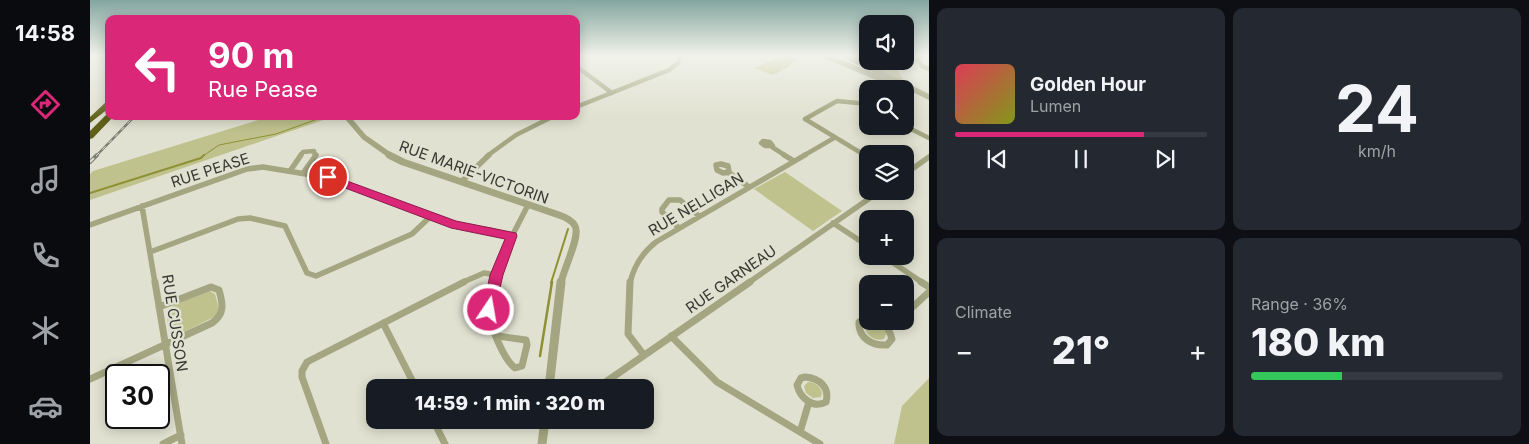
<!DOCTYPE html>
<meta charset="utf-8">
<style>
body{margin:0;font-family:Inter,sans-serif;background:#242831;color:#f1f3f6;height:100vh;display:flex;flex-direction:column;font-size:19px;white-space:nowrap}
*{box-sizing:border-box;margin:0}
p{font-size:16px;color:#9ea1a6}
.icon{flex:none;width:28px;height:28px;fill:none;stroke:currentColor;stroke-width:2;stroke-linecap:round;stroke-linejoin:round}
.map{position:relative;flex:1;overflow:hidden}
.details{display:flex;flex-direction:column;gap:8px;padding:8px;background:#0d0f14;width:600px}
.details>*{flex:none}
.top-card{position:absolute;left:15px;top:15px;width:475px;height:105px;border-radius:10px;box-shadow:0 2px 12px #0003;background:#db2777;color:#fff;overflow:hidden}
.buttons{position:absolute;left:769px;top:15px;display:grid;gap:10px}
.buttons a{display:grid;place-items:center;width:55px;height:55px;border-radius:10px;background:#171b24;box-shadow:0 2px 12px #0003;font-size:25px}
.speed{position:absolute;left:15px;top:364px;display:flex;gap:10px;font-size:25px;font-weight:700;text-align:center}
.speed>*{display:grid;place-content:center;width:65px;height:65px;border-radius:50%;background:#171b24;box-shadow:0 2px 12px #0003;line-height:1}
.speed .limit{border:2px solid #111;border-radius:8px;background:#fff;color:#111}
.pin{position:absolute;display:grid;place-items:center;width:42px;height:42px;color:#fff;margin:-21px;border:2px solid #fff;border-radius:50%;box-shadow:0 1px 5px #0007}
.me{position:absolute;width:55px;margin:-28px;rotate:12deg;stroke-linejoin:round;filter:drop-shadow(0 0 4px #0008)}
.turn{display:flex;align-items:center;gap:18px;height:105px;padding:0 20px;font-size:22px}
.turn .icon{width:65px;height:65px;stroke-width:2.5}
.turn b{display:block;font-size:35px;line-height:42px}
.big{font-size:38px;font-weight:800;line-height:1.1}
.details .card{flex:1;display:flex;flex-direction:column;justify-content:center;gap:8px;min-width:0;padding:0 18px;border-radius:10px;background:#242831}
.details .dial{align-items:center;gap:0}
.dial b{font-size:65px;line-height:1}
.song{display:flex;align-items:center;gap:15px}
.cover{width:60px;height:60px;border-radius:8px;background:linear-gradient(135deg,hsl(350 70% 55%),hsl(70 70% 35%))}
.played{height:5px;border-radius:2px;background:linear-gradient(90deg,#db2777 75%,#363941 75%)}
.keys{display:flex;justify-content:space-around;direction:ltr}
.heat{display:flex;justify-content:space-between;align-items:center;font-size:28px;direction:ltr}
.charge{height:8px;border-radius:4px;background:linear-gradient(90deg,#34c759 36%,#363941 0)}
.details .tiles{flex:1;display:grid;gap:8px;grid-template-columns:repeat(2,1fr)}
.trip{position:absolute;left:276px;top:379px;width:288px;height:50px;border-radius:10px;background:#171b24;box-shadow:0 2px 12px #0003;font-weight:800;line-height:50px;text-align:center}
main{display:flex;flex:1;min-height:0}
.dock{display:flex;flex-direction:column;width:90px;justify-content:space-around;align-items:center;background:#090b0e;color:#9ea1a6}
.dock .icon{width:35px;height:35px}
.dock .selected{color:#db2777}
.dock b{font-size:22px;color:#f1f3f6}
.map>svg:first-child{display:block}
.green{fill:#bfc28d}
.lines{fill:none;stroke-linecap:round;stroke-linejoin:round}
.stream-far2{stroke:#8e9033;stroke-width:1}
.stream-far1{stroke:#8e9033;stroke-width:2}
.stream{stroke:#8e9033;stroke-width:2.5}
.minor-far2{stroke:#a3a680;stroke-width:4.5}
.minor-far1{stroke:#a3a680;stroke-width:5.5}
.minor{stroke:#a3a680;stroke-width:7}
.tertiary-far2{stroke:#a3a680;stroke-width:5.5}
.tertiary-far1{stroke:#a3a680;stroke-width:7}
.tertiary{stroke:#a3a680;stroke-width:9}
.motorway{fill:#606119;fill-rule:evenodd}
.rail-far1-casing{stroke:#7d7e73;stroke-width:2.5}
.rail-casing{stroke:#7d7e73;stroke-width:4}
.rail-far1{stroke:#e0e1d0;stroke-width:1;stroke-dasharray:4.5;stroke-linecap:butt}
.rail{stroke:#e0e1d0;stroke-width:2;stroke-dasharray:5.5;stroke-linecap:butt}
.route{fill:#db2777;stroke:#8e194d}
.labels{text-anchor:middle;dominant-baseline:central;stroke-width:4.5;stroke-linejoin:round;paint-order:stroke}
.street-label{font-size:15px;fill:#383932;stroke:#e0e1d0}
</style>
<main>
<nav class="dock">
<b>14:58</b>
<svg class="icon selected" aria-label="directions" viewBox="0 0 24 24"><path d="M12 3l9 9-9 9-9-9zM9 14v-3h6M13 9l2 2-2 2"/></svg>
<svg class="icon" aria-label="music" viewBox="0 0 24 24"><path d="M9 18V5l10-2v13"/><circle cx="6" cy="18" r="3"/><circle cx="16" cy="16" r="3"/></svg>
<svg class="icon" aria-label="phone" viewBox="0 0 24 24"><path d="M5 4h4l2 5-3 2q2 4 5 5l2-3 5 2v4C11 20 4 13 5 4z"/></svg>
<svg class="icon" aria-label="climate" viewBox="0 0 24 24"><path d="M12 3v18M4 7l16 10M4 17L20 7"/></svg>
<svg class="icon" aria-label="car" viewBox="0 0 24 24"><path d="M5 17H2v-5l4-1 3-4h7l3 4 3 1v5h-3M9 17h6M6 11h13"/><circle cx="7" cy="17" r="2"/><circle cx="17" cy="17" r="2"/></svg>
</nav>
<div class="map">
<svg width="839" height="444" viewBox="0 0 839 444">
<rect width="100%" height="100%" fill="#e0e1d0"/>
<!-- green -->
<path class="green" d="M694,56H709L698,67L683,75L664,68Z
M771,56H777L778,61H802L816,85L766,58Z
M181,116L242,117L0,200V174L3,171Z
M695,172L752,211L723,231L664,189Z
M120,291L125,294L129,309L126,316L90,334L81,333C67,301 97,300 120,291Z
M779,323C787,324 793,327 796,334L794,339C786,342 776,336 775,327Z
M839,378V444H804L812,406Z
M718,382C725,382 730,386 732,393L731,397L723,398L716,393L714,386Z"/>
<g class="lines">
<!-- stream-far2 -->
<path class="stream-far2" d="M113,156L129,145L186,134L236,116"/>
<!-- stream-far1 -->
<path class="stream-far1" d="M0,193L111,158L114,155
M461,283L478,229"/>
<!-- stream -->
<path class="stream" d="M450,356L462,282"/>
<!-- minor-far2 -->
<path class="minor-far2" d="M833,56L828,59L832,66L839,69
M486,66L522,93
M486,107L579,70L588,63L590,56
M815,126L839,138
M673,141L680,142L683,146H675L671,143Z
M682,147L696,156
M210,156L213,152L224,151L225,156
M397,156L426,135L464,116
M713,156L744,138
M776,156L715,119L747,101L778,104"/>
<!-- minor-far1 -->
<path class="minor-far1" d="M694,155L704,161
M774,155L778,157
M631,164L638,166L639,172L633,173L627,170L626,165Z
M200,171L211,155
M638,172L659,187
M213,173L226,155
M815,174L839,157
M371,182L399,155
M52,206L65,283
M743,223L778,246
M0,225L157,169L173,167L240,178L368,226L400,230L422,236
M589,228L572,212V209L579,200H590L609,216
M60,252L148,219L160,218L195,226L217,273L226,276L322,234L341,216
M793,256L833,283
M371,283L394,273L407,275
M404,283L419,242L438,205
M540,283C544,265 552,253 566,242L715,155
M658,283L790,191"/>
<!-- minor -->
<path class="minor" d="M65,282L92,444
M404,282C401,292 399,302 399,312C400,326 414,360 425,368L432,366L437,345L436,340L407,336
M540,282L538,334L554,355
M831,282L839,287
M815,314L839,292
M778,318L769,322C768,338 782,346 797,345L802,339C800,331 796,325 789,321
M293,323L326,388
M797,327L807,321
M581,336L627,382L730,444
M715,377C729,378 740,387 736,402C723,409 710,398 707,385L711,378Z
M0,379L122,323C135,314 133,304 129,290L121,287L69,307
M507,388L660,282
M343,420L355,444
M710,432L719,402
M73,444L91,435
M236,444L212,377V371L217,362L374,282"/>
<!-- tertiary-far2 -->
<path class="tertiary-far2" d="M736,56L798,82
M756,56L839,97
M256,116L274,137L301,156"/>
<!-- tertiary-far1 -->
<path class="tertiary-far1" d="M299,155L313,162L469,215C475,217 482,220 485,226C491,236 473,270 471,283"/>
<!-- tertiary -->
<path class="tertiary" d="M459,388L471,282
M452,444L455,420"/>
<!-- motorway -->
<path class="motorway" d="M16,102H19V108L0,123V117Z
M17,114H19V116H24L3,138L0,139V131Z"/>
<!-- rail-far1 casing -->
<g class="rail-far1-casing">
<path id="rail-far1" d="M6,156L45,116"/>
</g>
<!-- rail casing -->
<g class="rail-casing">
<path id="rail" d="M0,162L7,155"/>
</g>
<!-- rail-far1 -->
<use href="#rail-far1" class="rail-far1"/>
<!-- rail -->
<use href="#rail" class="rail"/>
</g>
<!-- sky -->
<linearGradient id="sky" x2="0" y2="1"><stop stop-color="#84a6a0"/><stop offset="0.47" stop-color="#f1f2ea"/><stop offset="1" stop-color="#f1f2ea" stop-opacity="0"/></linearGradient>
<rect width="839" height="118" fill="url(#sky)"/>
<!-- route -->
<path class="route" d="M238,174L366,221L426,233L427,236L413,275L404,314L399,315L395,314L393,310L400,275L415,239L361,228L234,180L233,177Z"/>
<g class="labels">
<!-- street labels -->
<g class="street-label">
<text transform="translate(120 170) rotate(-18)">RUE PEASE</text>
<text transform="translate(384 172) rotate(20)">RUE MARIE-VICTORIN</text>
<text transform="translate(606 204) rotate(-31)">RUE NELLIGAN</text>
<text transform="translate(641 279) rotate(-35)">RUE GARNEAU</text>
<text transform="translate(85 323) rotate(81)">RUE CUSSON</text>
</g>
</g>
</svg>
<div class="buttons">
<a><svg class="icon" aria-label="sound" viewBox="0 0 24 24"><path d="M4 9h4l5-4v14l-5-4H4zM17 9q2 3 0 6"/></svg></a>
<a><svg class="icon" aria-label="search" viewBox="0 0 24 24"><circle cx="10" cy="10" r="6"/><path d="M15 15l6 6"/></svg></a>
<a><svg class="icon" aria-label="layers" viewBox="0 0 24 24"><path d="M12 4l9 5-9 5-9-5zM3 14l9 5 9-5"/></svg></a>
<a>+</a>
<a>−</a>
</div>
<div class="speed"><div class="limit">30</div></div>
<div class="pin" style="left:238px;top:177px;background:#d93025"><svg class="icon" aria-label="arrive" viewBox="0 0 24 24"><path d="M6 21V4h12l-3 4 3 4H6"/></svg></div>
<svg class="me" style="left:399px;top:310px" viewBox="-20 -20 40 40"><circle r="17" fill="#db2777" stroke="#fff" stroke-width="3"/><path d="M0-11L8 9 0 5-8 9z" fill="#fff"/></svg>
<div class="trip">14:59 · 1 min · 320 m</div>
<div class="top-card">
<div class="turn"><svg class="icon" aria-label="left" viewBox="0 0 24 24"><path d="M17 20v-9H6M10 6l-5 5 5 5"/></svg><div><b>90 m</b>Rue Pease</div></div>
</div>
</div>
<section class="details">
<div class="tiles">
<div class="card">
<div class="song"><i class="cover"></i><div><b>Golden Hour</b><p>Lumen</p></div></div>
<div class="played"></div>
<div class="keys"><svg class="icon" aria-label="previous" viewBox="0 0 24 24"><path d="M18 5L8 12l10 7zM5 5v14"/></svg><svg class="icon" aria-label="pause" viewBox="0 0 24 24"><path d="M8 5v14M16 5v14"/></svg><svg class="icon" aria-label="next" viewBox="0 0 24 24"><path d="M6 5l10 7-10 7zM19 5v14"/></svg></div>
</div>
<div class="card dial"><b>24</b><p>km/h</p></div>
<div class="card"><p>Climate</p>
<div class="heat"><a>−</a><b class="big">21°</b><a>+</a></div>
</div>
<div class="card"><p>Range · 36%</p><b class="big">180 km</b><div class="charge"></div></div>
</div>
</section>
</main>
